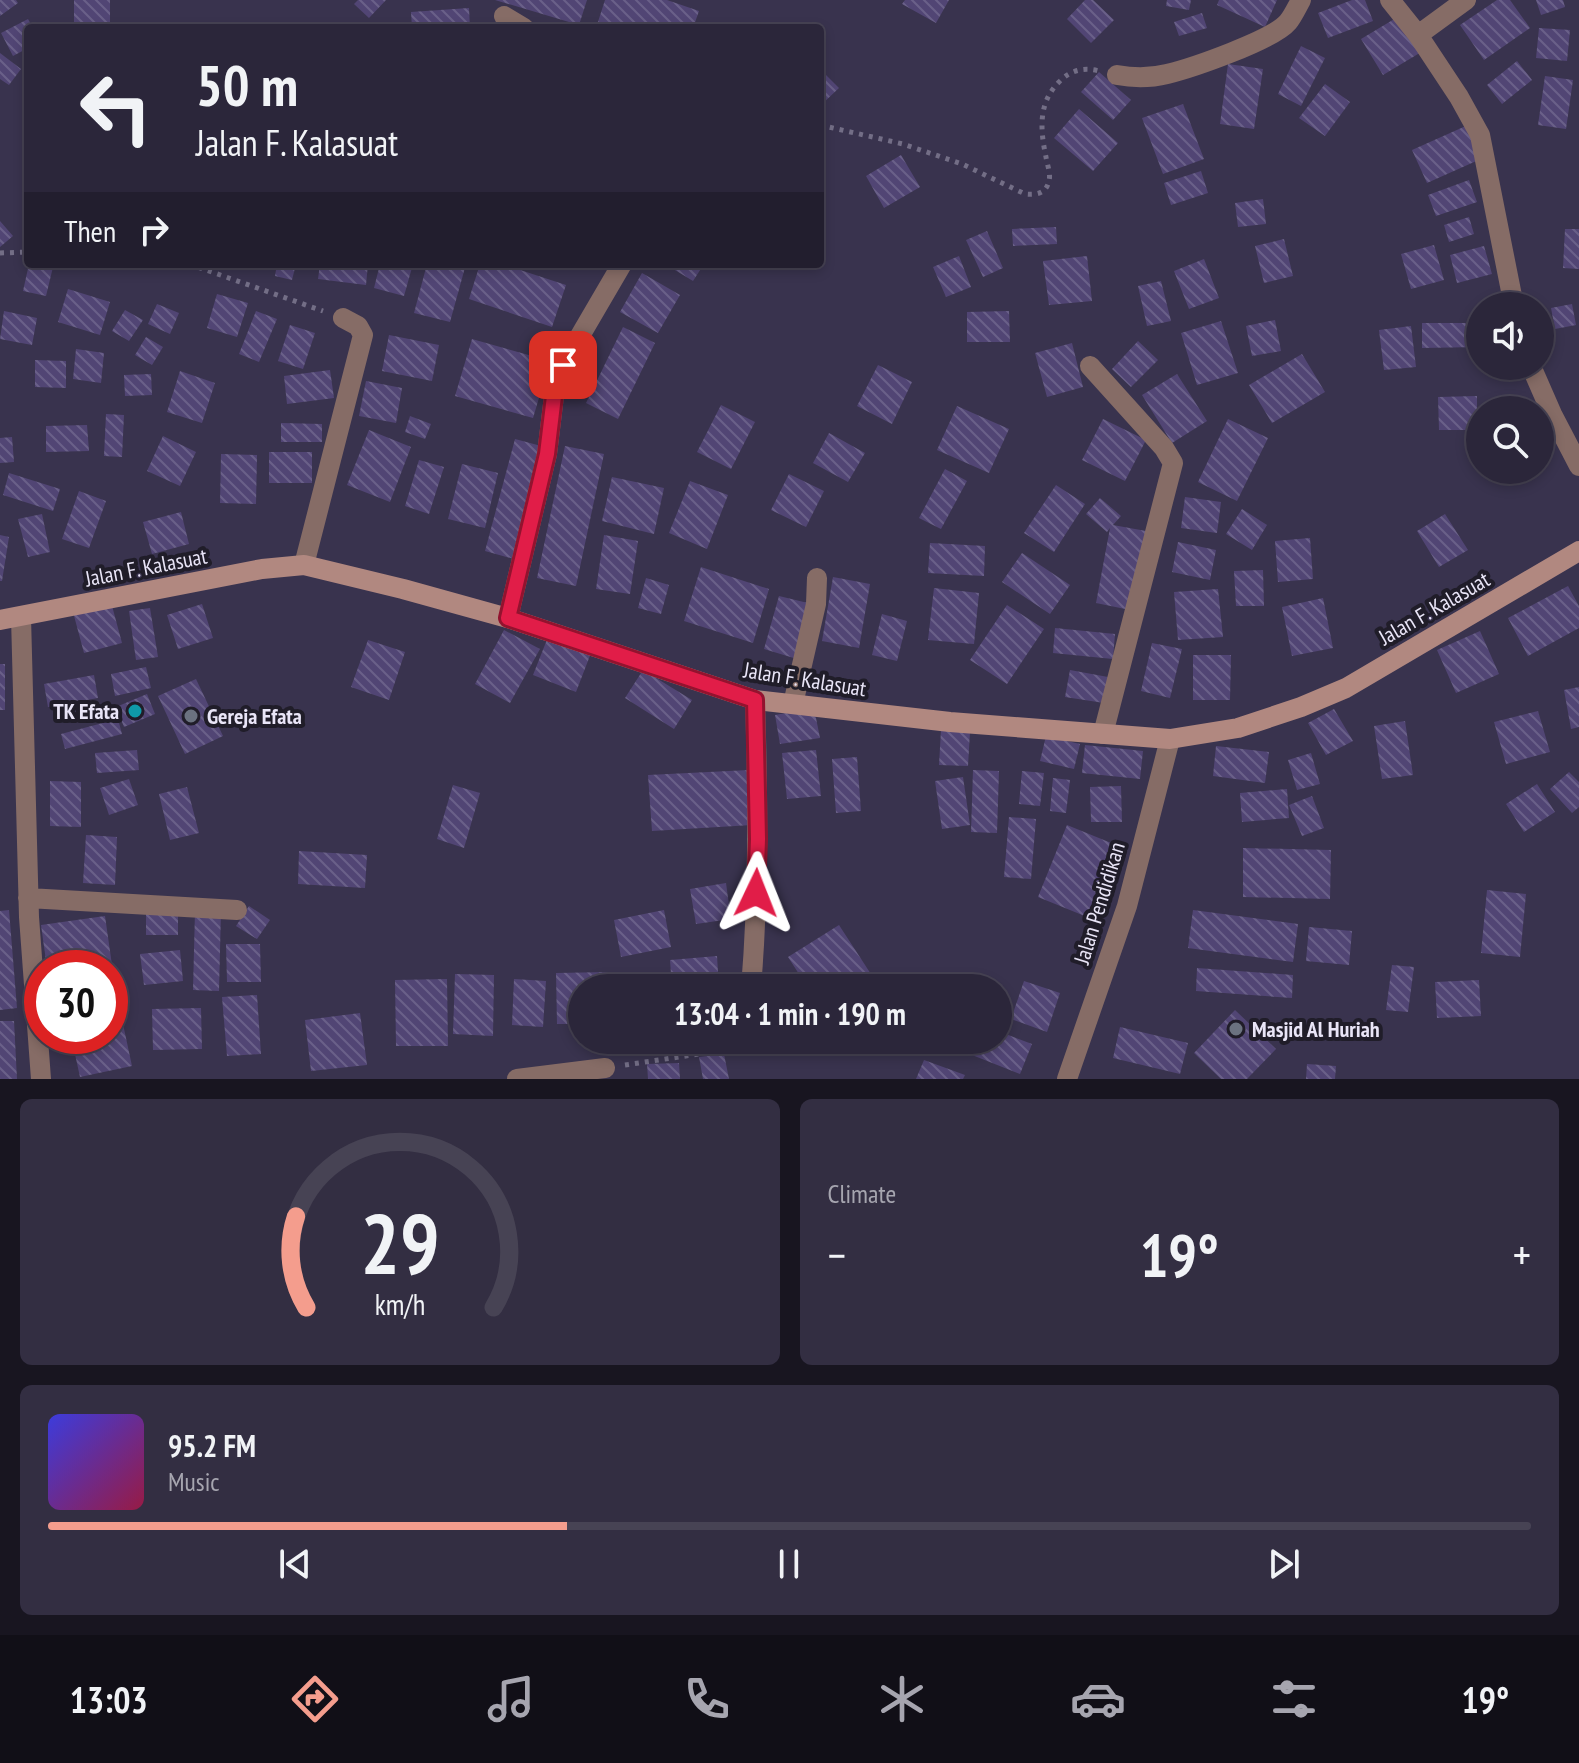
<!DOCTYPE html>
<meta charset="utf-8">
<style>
body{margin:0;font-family:"PT Sans Narrow",sans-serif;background:#332e42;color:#f1f3f6;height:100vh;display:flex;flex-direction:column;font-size:30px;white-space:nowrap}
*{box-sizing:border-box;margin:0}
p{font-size:26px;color:#a6a5af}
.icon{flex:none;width:44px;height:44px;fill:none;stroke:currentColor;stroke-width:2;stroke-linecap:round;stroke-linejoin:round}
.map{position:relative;height:1079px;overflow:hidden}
.panel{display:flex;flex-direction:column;gap:20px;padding:20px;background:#181520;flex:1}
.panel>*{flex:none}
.top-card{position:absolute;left:24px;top:24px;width:800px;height:244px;border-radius:8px;box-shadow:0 4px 12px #0003,0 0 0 2px #474354;background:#2b263a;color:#f1f3f6;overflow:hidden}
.buttons{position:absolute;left:1466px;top:292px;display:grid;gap:16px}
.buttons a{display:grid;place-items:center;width:88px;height:88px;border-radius:50%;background:#2b263a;box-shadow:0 4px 12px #0003,0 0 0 2px #474354;font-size:40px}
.speed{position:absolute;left:24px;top:950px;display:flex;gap:16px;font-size:40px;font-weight:700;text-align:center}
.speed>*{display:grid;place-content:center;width:104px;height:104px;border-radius:50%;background:#2b263a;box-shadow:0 4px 12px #0003,0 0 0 2px #474354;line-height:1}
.speed .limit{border:12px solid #d22;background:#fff;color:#111}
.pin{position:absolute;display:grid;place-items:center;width:68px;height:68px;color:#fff;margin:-34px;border-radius:16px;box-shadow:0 4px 12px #0006}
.me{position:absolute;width:88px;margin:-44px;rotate:2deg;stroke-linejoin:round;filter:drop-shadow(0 0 6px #0008)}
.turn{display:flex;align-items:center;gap:28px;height:168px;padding:0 40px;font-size:36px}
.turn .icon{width:104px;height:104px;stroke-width:2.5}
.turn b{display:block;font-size:56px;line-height:68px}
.then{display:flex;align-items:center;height:76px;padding:0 40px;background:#0003;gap:16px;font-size:30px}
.big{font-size:60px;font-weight:800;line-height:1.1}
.panel .widget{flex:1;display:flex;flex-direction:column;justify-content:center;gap:12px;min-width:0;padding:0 28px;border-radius:12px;background:#332e42}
.panel .dial{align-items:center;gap:0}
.dial svg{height:208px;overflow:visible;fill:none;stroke:#474354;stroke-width:7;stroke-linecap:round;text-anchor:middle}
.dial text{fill:#f1f3f6;stroke:none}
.song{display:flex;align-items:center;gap:24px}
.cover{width:96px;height:96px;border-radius:12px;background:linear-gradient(135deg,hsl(240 70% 55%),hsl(340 70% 35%))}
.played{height:8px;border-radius:4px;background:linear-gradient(90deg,#f49d8d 35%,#474354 35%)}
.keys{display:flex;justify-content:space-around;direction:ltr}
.heat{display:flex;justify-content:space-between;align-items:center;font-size:44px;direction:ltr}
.panel .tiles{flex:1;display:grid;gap:20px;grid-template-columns:1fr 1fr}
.widget:last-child{grid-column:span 2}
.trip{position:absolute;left:568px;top:974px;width:444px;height:80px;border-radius:40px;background:#2b263a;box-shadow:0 4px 12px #0003,0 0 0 2px #474354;font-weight:800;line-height:80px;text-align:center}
.menu{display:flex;height:128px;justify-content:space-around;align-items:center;background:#110f17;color:#a6a5af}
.menu .icon{width:56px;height:56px}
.menu .on{color:#f49d8d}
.menu b{font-size:36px;color:#f1f3f6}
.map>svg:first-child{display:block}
.building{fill:url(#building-back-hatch)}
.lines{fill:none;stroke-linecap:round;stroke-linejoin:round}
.path{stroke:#736e86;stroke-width:5;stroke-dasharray:4 6;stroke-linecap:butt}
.street{stroke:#866c66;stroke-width:20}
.secondary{stroke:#b18880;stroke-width:20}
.route-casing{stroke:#92132f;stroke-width:20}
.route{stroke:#e11d48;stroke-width:14}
.culture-dot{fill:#0f9aa8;stroke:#201d29;stroke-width:3}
.worship-dot{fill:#6b7280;stroke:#201d29;stroke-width:3}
.labels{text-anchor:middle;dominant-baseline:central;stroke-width:8;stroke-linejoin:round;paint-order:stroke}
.street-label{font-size:22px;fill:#e9e5f7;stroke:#201d29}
.poi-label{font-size:22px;font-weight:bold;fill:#e9e5f7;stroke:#201d29;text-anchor:start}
</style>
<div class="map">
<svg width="1579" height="1079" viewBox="0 0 1579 1079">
<defs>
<pattern id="building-back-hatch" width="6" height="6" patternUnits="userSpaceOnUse" patternTransform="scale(2)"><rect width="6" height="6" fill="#514574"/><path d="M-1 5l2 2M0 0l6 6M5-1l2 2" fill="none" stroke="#6a6089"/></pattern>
</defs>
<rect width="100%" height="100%" fill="#39334e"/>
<!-- building -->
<path class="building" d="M0,0H16L18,3L0,16Z
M74,0H110V25L74,24Z
M358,0H386L369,18L354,4Z
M495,0H587L579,25Z
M605,0H667L699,11L693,28H596Z
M905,0H949L936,23L902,4Z
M1085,0H1093L1114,20L1091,43L1067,19Z
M1167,0H1191L1189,10L1166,6Z
M1219,0H1277L1265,27L1217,5Z
M1352,0H1365L1373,21L1328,38L1318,13Z
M1497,0H1510L1530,28L1484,60L1460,25Z
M1536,0H1563L1565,7L1541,15Z
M469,8L470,28H412L411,12Z
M1202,13L1207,28L1179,36L1174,22Z
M1401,15L1423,51L1383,75L1361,39Z
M28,19L33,28H28V48L13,56L1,33Z
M1539,28L1570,30L1567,61L1536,58Z
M1301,46L1325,58L1301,106L1278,94Z
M0,53L21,69L9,85L0,79Z
M1517,61L1532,80L1502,104L1487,85Z
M1228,64L1263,69L1254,129L1220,124Z
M820,69L839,88L820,106Z
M1099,72L1131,100L1113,120L1081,92Z
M1545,76L1573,80L1566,129L1538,125Z
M1325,84L1350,102L1325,136L1299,118Z
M1183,104L1204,159L1163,174L1142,118Z
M1079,109L1118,143L1093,171L1054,138Z
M1468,125L1483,158L1427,183L1412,150Z
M901,155L920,187L884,208L866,176Z
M1201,171L1208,193L1171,205L1164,183Z
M1469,180L1477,202L1436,216L1428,195Z
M1263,199L1266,224L1238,227L1235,203Z
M1469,217L1474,234L1449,242L1444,225Z
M0,221L13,236L0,247Z
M1056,227L1057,244L1013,246L1012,229Z
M1565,229H1579V269L1563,268Z
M987,231L1003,268L983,277L966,240Z
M1284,239L1293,276L1264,283L1255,246Z
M1434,245L1444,280L1411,289L1401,254Z
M1484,246L1492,274L1457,283L1450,255Z
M959,256L971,287L946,297L933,267Z
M1087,256L1092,301L1049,305L1043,261Z
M1204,259L1219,298L1189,309L1174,271Z
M29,264H42L53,267L46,296L23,291Z
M277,264H296L292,280L275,276Z
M320,264H368L366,285L318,279Z
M380,264H413L404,296L374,288Z
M427,264H466L450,322L414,313Z
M480,264H502L566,285L552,327L469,299Z
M665,264H704L693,281Z
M642,273L680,295L658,333L620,312Z
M1161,281L1171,321L1147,326L1138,286Z
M68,289L110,302L100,335L58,322Z
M217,294L248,303L237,337L207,328Z
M157,304L179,313L170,334L148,324Z
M1572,304L1576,325L1555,329L1551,308Z
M125,310L143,320L129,341L112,331Z
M4,311L37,318L32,345L0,339Z
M256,311L277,319L259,362L239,354Z
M1009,311L1010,342H967V312Z
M1275,320L1281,351L1252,356L1246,326Z
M1221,321L1238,373L1197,385L1181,333Z
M1422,323H1480V347L1422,348Z
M290,325L315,333L303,369L278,361Z
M1411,326L1416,367L1384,370L1379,330Z
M623,327L655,343L618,419L586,403Z
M389,335L439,345L432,381L382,371Z
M146,337L163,347L152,365L135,355Z
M472,339L550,361L533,418L455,396Z
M1138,341L1158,360L1131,387L1112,369Z
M1072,343L1083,387L1047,397L1035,353Z
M76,349L104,353L101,383L73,379Z
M1302,354L1325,392L1272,423L1249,385Z
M35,360L66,361V388L35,387Z
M878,365L912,382L892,424L857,406Z
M330,370L334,398L287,404L284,376Z
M180,371L215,383L202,423L167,412Z
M151,374L152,395L125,396L124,375Z
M1177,374L1207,421L1172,443L1142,395Z
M366,381L402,388L396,423L359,416Z
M1477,396V430H1439L1438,397Z
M721,405L755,422L731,469L697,452Z
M957,406L1009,429L989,473L937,450Z
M106,414L124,415L122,457L104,456Z
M410,416L431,424L425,439L405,432Z
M1103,419L1146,440L1125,481L1082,460Z
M1228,419L1268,438L1237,501L1198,482Z
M281,423L322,424V442H281Z
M87,425L89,451L46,452V426Z
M369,430L411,447L390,502L347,485Z
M829,433L865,453L848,482L813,463Z
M163,436L196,452L180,486L147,471Z
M12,437L14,462L0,463V438Z
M515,439L545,447L514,559L485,551Z
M565,446L604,454L576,586L537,578Z
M269,452H312V483H269Z
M221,454L257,455L256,504L220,503Z
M419,460L444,467L429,514L405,506Z
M462,464L498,473L485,528L448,519Z
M945,469L967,481L941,529L919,518Z
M9,473L60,489L53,511L3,495Z
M789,474L824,491L806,527L771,510Z
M612,477L664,488L654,534L602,521Z
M690,481L728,495L707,549L669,533Z
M1056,485L1085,504L1054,552L1024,533Z
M79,491L106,501L89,548L62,539Z
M1185,497L1221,502L1217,533L1181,528Z
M1100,498L1121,516L1113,525L1146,531L1130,610L1096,603L1110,528L1107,532L1086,514Z
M1242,509L1267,525L1252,550L1226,534Z
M181,512L189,544L152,554L143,522Z
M42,514L50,552L28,557L18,519Z
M1445,514L1468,550L1439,567L1417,531Z
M0,535L9,537L2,581H0Z
M604,535L638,541L630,594L596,589Z
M1310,538L1313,579L1278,582L1275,541Z
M1178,542L1216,550L1210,580L1172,572Z
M930,543L985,546L984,576L928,573Z
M1022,553L1070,585L1050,614L1002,582Z
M701,567L769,589L753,643L684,621Z
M1263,570L1264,606H1236L1234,571Z
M833,577L870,584L859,648L822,641Z
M646,578L669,585L661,614L638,608Z
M1568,586L1579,606V628L1528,656L1508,618Z
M934,588L979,593L974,644L928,640Z
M1218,589L1223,637L1178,640L1174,592Z
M779,596L812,604L797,659L764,649Z
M1323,598L1333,648L1292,656L1282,607Z
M111,602L122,643L84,653L73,612Z
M202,604L213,638L178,649L167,615Z
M1007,605L1044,629L1007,684L970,660Z
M150,608L158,657L136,660L129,611Z
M882,614L907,621L897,661L872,655Z
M1055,628L1115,634L1113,659L1053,653Z
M504,630L540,649L510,703L475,684Z
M1480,631L1499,674L1456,693L1437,650Z
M548,637L591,653L576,692L533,675Z
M368,640L405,652L389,700L351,687Z
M1152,643L1182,649L1170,698L1141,691Z
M1193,655H1231L1230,700H1193Z
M0,664H5V710H0Z
M146,667L151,688L115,696L111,674Z
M643,670L692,700L674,729L625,698Z
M1070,670L1108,677L1104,703L1065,697Z
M94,675L98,698L48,707L44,684Z
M196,679L223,736L185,754L158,696Z
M1579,687V727L1571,729L1564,690Z
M147,694L155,714L124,727L116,707Z
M814,708L820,738L780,744L775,715Z
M1334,709L1353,741L1326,755L1308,723Z
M1538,711L1550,752L1506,764L1494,722Z
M118,719L122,734L65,749L61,734Z
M1405,721L1413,775L1382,779L1374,726Z
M941,730L970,732L968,766L939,765Z
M1046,736L1080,744L1074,769L1040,761Z
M1085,745L1143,751L1140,779L1082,773Z
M1216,746L1269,752L1265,783L1213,776Z
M137,750L139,770L97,773L95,753Z
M816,750L821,796L787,799L782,753Z
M1311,753L1320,784L1297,790L1288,760Z
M857,757L861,811L836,813L832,759Z
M749,770L752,825L652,831L648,775Z
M973,770L999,771L997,833L971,832Z
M1022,771L1044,773L1040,806L1019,804Z
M1569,772L1579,782V807L1572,813L1550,789Z
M963,777L970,825L942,829L935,781Z
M1053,778L1070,780L1066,813L1050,811Z
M129,779L138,805L109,815L100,788Z
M50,781L81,782V827L50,826Z
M1537,784L1555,812L1524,832L1506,804Z
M453,785L480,793L464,848L437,839Z
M1121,786L1122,822H1091L1090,787Z
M187,787L199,833L170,840L159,794Z
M1287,789L1289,818L1242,822L1240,793Z
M1312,796L1324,828L1302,836L1289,805Z
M1009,817L1036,819L1031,879L1004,877Z
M1067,825L1121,847L1092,919L1038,897Z
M86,835L117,837L115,885L83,883Z
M1243,848L1331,850L1330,899L1243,897Z
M299,851L367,855L365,888L298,884Z
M726,883L731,919L696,924L690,889Z
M1487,890L1526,894L1520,957L1481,953Z
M249,906L270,920L257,939L236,926Z
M9,910L17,1008L0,1010V911Z
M664,910L671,947L621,957L614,920Z
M1193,910L1298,924L1293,962L1188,948Z
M195,911H221L219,991L193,990Z
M146,912H178V935H146Z
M105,916L116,993L110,994V968H47L41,925Z
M839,925L880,988H808L788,957Z
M1309,927L1352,931L1349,965L1306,961Z
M226,944H260L261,982H227Z
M180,950L183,981L144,985L140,954Z
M717,956L719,988H672L670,960Z
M1392,965L1414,967L1408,1012L1386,1010Z
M1197,968L1293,975L1292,998L1196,991Z
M609,972L610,988H582V1024H557L556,973Z
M455,974L494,975L493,1036L453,1034Z
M447,979L448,1046H396L395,980Z
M514,979L546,981L543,1027L512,1025Z
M1479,980L1481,1016L1437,1018L1435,982Z
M1024,981L1060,993L1047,1032L1011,1019Z
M257,995L261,1054L227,1056L222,997Z
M201,1008L202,1049L153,1050L152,1009Z
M120,1010L132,1066L80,1077L71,1036H110V1012Z
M1235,1010L1276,1049L1247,1079H1221L1194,1053Z
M360,1013L367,1065L311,1071L305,1020Z
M0,1021H14L17,1079H0Z
M1120,1027L1188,1043L1180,1074L1113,1058Z
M998,1031L1032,1044L1020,1074L967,1053L972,1040H998Z
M724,1054L729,1079H703L699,1057Z
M924,1060L965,1075L963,1079H916Z
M679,1063L680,1079H648L647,1064Z
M1307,1064L1336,1066L1335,1079H1306Z"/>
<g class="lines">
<!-- path -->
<path class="path" d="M820,125L903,144L962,164L1025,194C1036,195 1046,194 1049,181C1051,174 1047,164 1046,157C1040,129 1038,102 1060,81C1071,70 1084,67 1099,71
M0,253L28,252
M189,264L323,311
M625,1065L726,1050"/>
<!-- street -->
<path class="street" d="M1390,0L1418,35L1459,97L1480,135L1514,306
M504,16L524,28
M1418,35L1466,0
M1117,75C1133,78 1151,78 1167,74C1192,68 1273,40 1288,22C1293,16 1297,7 1301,0
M1090,366L1164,448L1173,463L1103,734
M1531,366L1552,414L1579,466
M304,565L363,335L358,326L343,318
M21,617L29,917L41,1079
M508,618L547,454L554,396L563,365L622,264
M793,704L816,604L817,578
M28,898L237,910
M751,988C759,892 758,796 755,700
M746,1046V1040
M517,1079L605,1068
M1067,1079L1127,906L1170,739"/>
<!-- secondary -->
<path class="secondary" d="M0,620L262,569L304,565L403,589L508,618L755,700L950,722L1170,739L1238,728L1301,707L1346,688L1579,551"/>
</g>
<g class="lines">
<!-- route casing -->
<g class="route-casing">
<path id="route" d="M563,365L554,396L547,454L508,618L755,700L758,839L756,893"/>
</g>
<!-- route -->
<use href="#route" class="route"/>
</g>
<!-- markers -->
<circle class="culture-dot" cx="135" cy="711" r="8"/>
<g class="worship-dot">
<circle cx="191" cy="716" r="8"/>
<circle cx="1236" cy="1029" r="8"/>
</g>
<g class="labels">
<!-- street labels -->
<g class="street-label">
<text transform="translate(146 567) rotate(-11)">Jalan F. Kalasuat</text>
<text transform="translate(1434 608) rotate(-30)">Jalan F. Kalasuat</text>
<text transform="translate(805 679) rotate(9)">Jalan F. Kalasuat</text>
<text transform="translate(1099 903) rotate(-73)">Jalan Pendidikan</text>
</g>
<!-- poi labels -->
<g class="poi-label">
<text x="119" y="711" text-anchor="end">TK Efata</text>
<text x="207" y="716">Gereja Efata</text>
<text x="1252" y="1029">Masjid Al Huriah</text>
</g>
</g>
</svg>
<div class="buttons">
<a><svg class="icon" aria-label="sound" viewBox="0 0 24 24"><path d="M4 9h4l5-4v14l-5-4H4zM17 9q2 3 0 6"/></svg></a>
<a><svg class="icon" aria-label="search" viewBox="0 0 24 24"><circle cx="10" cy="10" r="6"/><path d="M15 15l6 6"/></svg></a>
</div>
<div class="speed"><div class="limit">30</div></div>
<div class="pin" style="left:563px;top:365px;background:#d93025"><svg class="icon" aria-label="arrive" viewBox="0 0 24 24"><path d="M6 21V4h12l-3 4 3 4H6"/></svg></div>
<svg class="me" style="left:756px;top:893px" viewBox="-20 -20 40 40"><path d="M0-17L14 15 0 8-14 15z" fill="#e11d48" stroke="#fff" stroke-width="4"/></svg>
<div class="trip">13:04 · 1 min · 190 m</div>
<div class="top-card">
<div class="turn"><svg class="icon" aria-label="left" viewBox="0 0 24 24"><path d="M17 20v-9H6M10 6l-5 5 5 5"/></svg><div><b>50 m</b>Jalan F. Kalasuat</div></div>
<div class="then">Then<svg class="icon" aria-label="right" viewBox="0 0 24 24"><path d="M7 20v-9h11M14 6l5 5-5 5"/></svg></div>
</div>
</div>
<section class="panel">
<div class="tiles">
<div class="widget dial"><svg viewBox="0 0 100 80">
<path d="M14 69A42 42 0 1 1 86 69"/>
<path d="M14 69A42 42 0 0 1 10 34" stroke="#f49d8d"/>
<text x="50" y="56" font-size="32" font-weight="700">29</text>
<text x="50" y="72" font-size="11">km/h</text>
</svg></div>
<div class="widget"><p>Climate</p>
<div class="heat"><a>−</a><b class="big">19°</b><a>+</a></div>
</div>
<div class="widget">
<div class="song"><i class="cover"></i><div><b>95.2 FM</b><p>Music</p></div></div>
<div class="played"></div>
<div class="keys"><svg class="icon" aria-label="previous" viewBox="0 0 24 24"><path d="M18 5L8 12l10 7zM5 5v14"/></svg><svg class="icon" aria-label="pause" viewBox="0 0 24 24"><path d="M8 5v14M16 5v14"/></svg><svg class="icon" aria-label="next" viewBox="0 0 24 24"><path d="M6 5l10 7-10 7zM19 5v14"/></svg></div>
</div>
</div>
</section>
<nav class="menu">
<b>13:03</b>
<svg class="icon on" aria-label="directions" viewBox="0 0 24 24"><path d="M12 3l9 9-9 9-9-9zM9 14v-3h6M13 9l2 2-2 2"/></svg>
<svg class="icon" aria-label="music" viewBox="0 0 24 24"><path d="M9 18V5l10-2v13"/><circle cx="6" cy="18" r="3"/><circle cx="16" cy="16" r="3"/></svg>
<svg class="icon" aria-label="phone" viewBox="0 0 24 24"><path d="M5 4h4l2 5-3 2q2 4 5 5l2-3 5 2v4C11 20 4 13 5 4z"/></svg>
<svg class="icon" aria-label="climate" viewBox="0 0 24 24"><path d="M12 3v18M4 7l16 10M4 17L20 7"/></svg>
<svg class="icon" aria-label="car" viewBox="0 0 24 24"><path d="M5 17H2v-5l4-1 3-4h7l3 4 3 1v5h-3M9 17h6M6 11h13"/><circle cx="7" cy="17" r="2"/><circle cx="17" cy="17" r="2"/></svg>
<svg class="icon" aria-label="filters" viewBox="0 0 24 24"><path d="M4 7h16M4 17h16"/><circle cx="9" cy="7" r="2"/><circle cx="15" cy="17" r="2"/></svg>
<b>19°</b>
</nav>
